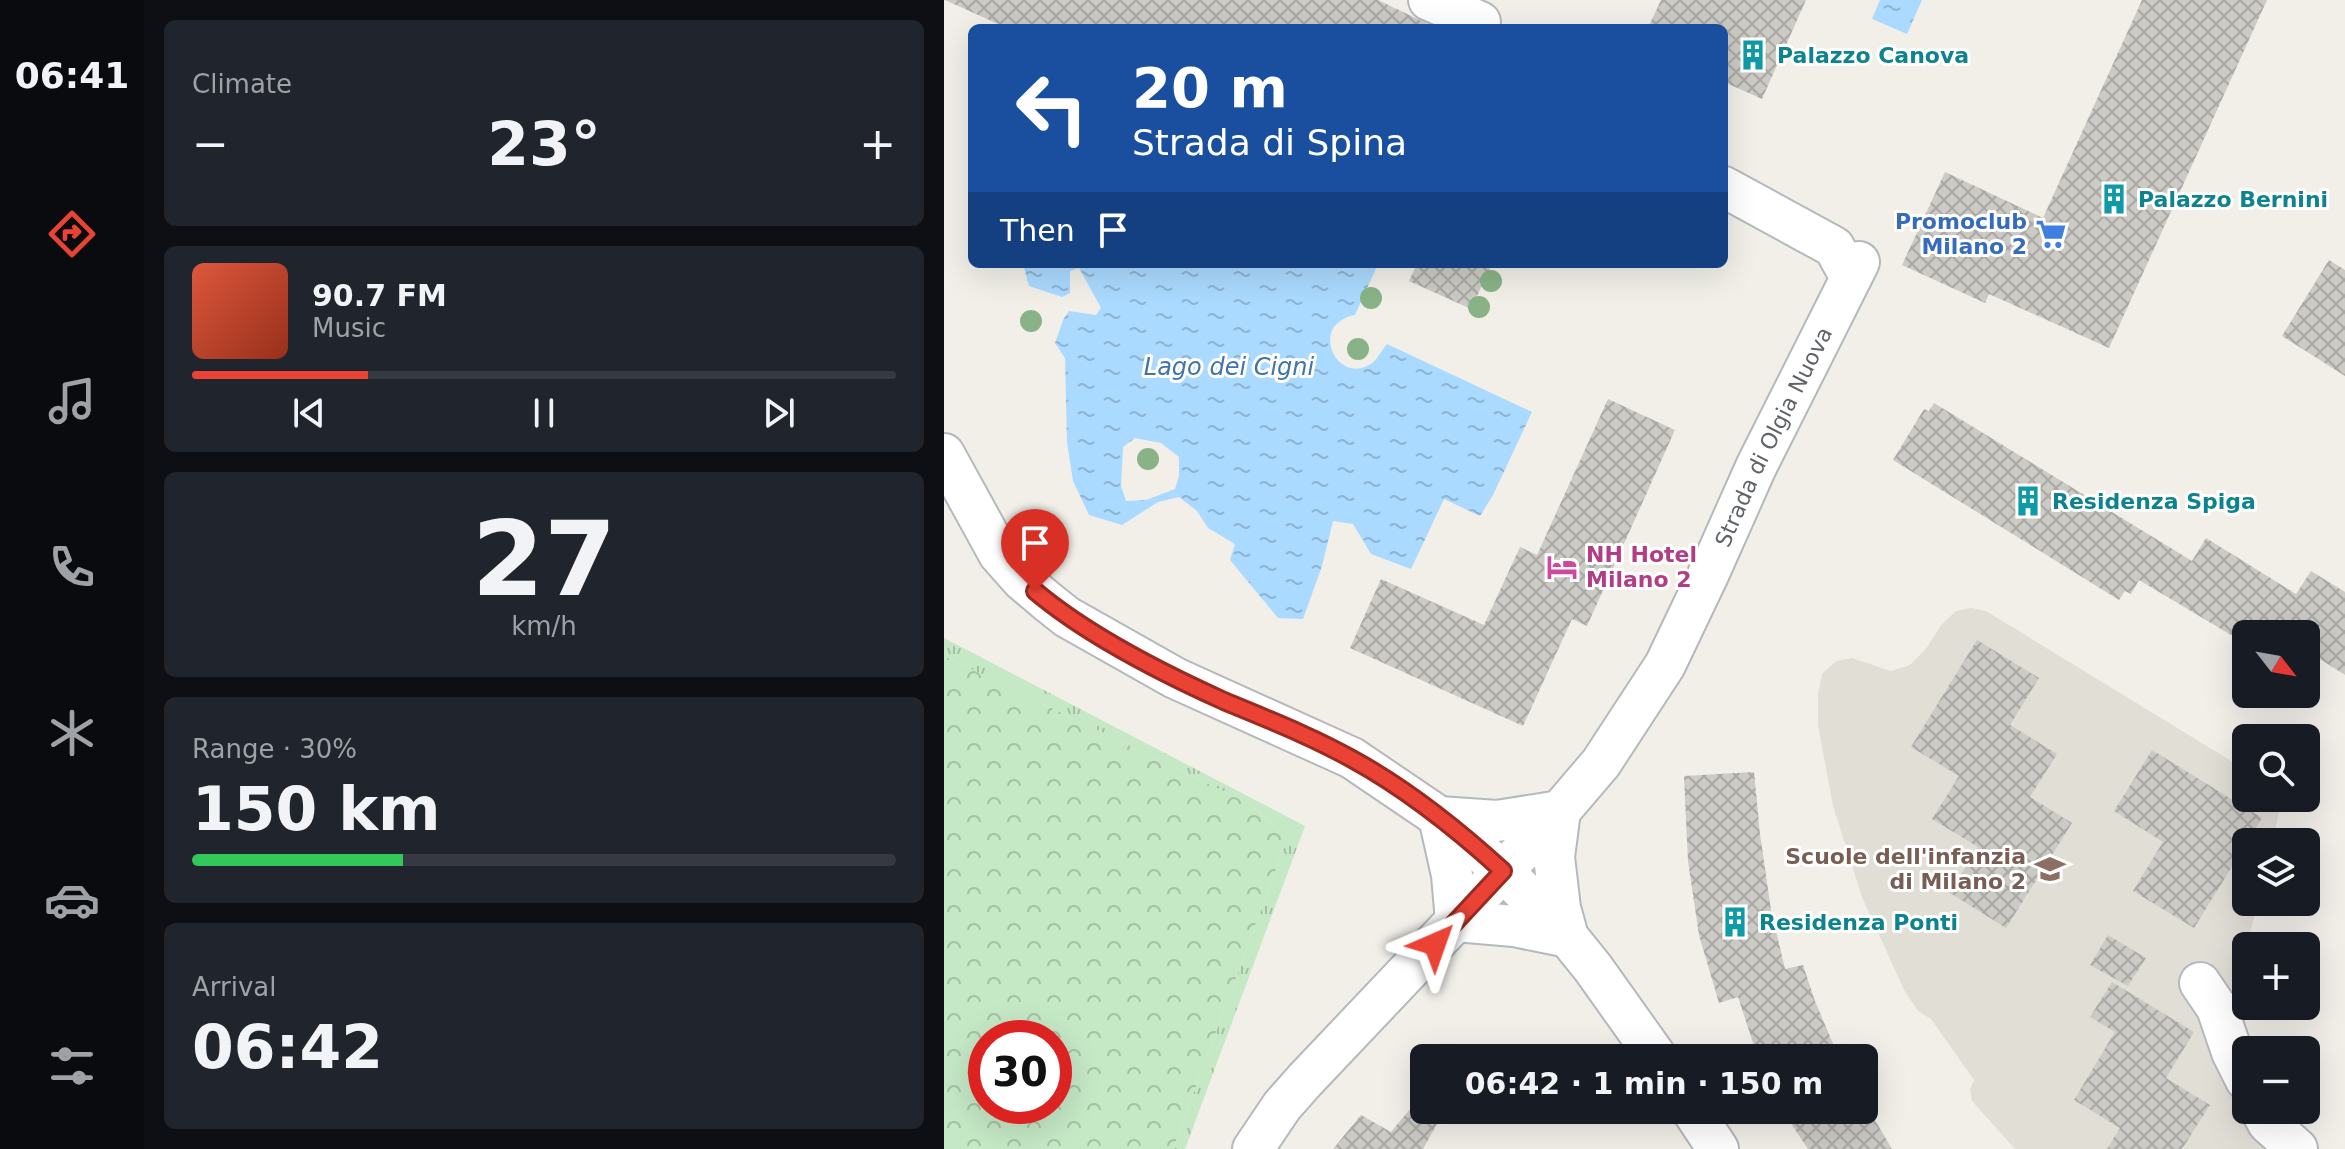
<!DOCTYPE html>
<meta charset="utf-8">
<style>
body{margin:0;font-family:"DejaVu Sans",sans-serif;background:#20242c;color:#f1f3f6;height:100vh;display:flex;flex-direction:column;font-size:30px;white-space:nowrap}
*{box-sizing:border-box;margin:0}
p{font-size:26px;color:#9ea1a6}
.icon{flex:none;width:44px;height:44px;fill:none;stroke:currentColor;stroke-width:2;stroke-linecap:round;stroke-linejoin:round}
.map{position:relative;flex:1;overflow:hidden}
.panel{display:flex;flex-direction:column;gap:20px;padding:20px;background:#0d0f14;width:800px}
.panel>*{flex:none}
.banner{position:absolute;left:24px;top:24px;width:760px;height:244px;border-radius:12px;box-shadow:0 8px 32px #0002;background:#1a4fa0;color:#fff;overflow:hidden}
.needle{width:52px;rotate:121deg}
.tools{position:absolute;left:1288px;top:620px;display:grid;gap:16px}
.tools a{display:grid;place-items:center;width:88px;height:88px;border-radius:12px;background:#171b24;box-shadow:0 8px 32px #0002;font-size:40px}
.speed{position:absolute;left:24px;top:1020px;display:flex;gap:16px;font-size:40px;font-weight:700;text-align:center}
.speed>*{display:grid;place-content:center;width:104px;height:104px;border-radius:50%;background:#171b24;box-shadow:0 8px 32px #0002;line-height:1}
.speed .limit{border:12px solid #d22;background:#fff;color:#111}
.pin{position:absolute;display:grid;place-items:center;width:68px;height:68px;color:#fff;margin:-82px -34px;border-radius:50% 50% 50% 0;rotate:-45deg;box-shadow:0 0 8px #0007}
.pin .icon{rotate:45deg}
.me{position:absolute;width:88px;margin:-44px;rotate:43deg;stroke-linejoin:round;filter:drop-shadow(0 0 6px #0008)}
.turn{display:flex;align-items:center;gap:28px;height:168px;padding:0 32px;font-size:36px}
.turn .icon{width:104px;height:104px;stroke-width:2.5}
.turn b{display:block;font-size:56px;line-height:68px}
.then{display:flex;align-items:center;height:76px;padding:0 32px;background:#0003;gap:16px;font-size:30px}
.big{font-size:60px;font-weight:700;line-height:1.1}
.panel .tile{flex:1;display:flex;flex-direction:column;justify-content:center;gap:12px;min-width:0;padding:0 28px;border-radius:12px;background:#20242c}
.panel .dial{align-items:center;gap:0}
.dial b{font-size:104px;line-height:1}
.song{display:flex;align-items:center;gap:24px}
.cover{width:96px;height:96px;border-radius:12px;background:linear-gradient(135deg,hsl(10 70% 55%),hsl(10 70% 35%))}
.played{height:8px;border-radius:4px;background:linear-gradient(90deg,#ea4335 25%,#363941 25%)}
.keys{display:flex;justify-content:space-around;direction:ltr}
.heat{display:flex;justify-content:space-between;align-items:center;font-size:44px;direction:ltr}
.charge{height:12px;border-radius:6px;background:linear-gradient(90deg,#34c759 30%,#363941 0)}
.trip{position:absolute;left:466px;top:1044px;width:468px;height:80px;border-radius:12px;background:#171b24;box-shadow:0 8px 32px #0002;font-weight:700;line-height:80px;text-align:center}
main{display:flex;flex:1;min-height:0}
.dock{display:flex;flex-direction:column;width:144px;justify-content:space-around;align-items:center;background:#090b0e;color:#9ea1a6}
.dock .icon{width:56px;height:56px}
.dock .active{color:#ea4335}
.dock b{font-size:36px;color:#f1f3f6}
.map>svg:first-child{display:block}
.education{fill:#e1ded6}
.grass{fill:url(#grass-tufts)}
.forest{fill:url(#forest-crowns);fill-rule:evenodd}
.water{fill:url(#water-ripples);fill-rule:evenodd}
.building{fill:url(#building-cross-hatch)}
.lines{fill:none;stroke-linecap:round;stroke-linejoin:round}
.minor-casing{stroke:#b5b8bc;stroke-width:44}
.minor{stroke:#fff;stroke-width:40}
.tree{fill:#89b387}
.route-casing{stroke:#982c22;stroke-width:20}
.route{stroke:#ea4335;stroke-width:14}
.labels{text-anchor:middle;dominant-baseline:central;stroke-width:6;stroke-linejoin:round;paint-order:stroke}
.culture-label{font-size:22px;font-weight:bold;fill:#0d838f;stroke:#fff;text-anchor:start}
.shop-label{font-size:22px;font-weight:bold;fill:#366cbe;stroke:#fff;text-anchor:end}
.street-label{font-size:22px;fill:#5f6368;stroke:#fff}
.hotel-label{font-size:22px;font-weight:bold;fill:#b23c85;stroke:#fff;text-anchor:start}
.education-label{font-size:22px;font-weight:bold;fill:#785e54;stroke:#fff;text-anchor:end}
.water-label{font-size:24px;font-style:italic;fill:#4174aa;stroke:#fff}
</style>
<main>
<nav class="dock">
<b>06:41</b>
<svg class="icon active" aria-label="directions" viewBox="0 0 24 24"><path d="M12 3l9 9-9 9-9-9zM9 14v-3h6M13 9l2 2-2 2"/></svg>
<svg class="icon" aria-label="music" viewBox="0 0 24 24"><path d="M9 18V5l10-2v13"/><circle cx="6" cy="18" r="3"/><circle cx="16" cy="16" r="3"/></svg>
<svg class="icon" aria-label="phone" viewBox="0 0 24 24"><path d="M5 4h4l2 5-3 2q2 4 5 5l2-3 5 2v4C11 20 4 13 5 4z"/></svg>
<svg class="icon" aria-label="climate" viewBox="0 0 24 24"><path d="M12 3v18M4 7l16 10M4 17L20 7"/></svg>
<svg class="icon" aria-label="car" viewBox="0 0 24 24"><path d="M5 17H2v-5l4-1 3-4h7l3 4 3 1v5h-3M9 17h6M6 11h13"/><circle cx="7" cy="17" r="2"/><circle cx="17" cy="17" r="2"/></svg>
<svg class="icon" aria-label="filters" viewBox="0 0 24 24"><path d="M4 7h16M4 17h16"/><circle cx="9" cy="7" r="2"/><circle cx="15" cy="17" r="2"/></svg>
</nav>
<section class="panel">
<div class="tile"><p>Climate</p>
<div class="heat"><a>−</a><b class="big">23°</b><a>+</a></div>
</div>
<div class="tile">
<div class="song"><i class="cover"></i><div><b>90.7 FM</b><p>Music</p></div></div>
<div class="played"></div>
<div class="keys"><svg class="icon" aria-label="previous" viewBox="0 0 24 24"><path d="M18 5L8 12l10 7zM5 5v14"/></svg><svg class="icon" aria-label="pause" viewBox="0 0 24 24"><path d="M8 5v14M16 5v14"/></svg><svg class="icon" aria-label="next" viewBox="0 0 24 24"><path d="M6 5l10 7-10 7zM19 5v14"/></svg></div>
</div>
<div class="tile dial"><b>27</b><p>km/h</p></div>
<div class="tile"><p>Range · 30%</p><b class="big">150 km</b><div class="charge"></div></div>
<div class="tile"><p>Arrival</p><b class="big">06:42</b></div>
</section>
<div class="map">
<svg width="1401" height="1149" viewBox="0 0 1401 1149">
<defs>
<pattern id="grass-tufts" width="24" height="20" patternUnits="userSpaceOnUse" patternTransform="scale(2)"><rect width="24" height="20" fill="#c5e8c5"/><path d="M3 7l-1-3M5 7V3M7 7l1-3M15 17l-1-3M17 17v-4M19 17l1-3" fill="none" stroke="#a3c0a4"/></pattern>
<pattern id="forest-crowns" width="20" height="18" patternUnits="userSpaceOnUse" patternTransform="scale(2)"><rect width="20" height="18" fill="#c5e8c5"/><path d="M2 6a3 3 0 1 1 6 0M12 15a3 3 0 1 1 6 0" fill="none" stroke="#a3c0a4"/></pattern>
<pattern id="water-ripples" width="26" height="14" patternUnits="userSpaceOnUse" patternTransform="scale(2)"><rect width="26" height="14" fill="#aadaff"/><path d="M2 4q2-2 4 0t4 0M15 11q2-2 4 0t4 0" fill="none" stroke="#8eb4d2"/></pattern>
<pattern id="building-cross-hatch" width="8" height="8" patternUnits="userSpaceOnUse" patternTransform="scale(2)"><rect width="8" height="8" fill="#cccac5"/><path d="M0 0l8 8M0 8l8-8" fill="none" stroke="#a9a8a4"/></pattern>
</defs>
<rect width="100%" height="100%" fill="#f1efe8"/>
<!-- education -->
<path class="education" d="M1027,608L1042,611L1302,770V798H1338L1329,842H1302V902H1314L1290,997L1284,1028L1296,1095L1332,1149H1071L1028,1101L1026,1090L1030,1080L987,1019L974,1011L960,990L918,897L889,806L874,725V694L878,674L892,661L908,658L947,671L966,665L982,649L998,624L1012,611Z"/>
<!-- grass -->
<path class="grass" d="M0,638L361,826L241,1149H229L343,839L306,804L0,656Z"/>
<!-- forest -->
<path class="forest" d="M0,656L306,804L343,839L229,1149H0ZM42,1038H110V1106H42Z"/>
<!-- water -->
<path class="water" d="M936,0H978L963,34L928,19Z
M79,264H434L411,315C364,324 392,386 427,364C434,359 437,351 443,344L588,412L549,495L536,516L500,499L467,569L427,554L409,524L389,521L378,566L359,619L334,618L286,560L291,544L264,528L253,511L235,497L214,502L178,525L145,515L129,481L123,442L121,358L111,343L119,320L125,311L152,315L157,308L135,268L126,271V293L118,297L85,286ZM191,438L217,443L235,457V476L231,489L202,500L182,501L177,486L179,447Z"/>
<!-- building -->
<path class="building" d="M1,0H434L492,28H63Z
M717,0H862L818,99L780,82V28H704Z
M1198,0H1323L1165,348L1045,294L1041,303L958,265L1001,172L1099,218Z
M1385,260L1401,270V376L1338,336Z
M473,264H548L527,309L465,281Z
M664,399L731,430L643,626L628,619L579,726L406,648L437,579L540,625L576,547L593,555Z
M990,403L1248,561L1262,538L1352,594L1367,571L1401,592V675L1362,650V634H1302V644L1195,580L1187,594L1181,591L1175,600L949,460L980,409L985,411Z
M1033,640L1095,678L1066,725L1113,754L1086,797L1128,823L1062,928L1006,893L1034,847L988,819L1015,776L967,747Z
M1208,750L1318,818L1250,928L1189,891L1219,842L1170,811Z
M810,772L816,834L827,910L841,969L859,965L871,1001L895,1058H814L794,997L775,1003L755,935L744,861L740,776Z
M1164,935L1202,958L1184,986L1146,965Z
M1168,982L1250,1032L1222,1078L1266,1105L1238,1149H1163L1176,1128L1130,1100L1171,1032L1146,1017Z
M471,1103L494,1122L479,1149H389L417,1115L447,1132Z
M838,1110H925L948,1149H864Z"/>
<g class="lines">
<!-- minor casing -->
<g class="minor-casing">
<g id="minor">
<path d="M485,0L536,22L533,28"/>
<path d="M780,187L890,247L907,278"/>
<path d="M0,454L55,554L78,580L104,602L123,617L231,678L408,758L495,817L559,871L624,937L649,968L713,1058"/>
<path d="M512,921L508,875L495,817L553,821L616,811L610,857L616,908L624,937"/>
<path d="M512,921L570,926L624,937"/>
<path d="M1256,983L1273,1008L1288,1052L1302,1080"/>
<path d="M748,1110L774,1149"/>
<path d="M1317,1110L1324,1123L1353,1149"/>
<path id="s1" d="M309,1149L338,1106L361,1080L616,811L657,763L721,665L764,575L812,467L915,262"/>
</g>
</g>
<!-- minor -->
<use href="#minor" class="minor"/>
</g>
<!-- trees -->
<g class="tree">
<circle cx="547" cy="281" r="11"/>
<circle cx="427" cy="298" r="11"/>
<circle cx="535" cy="307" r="11"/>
<circle cx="87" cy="321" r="11"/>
<circle cx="414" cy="349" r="11"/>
<circle cx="204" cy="459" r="11"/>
</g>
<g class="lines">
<!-- route casing -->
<g class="route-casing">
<path id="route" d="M91,591C143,635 218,673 280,701C323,719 367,736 408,759C463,789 513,829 559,871L491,944"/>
</g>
<!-- route -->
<use href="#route" class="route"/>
</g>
<!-- icons -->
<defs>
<g id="building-bare" transform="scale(2.4)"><path d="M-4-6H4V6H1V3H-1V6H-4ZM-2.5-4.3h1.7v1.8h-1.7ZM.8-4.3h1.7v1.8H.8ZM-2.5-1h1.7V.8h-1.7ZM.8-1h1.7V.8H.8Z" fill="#0f9aa8" stroke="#fff" stroke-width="2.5" paint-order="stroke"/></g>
<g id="supermarket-bare" transform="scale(2.4)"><path d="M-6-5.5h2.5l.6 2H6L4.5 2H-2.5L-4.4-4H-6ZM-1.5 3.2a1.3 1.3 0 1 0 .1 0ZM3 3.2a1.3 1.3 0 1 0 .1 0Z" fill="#3f7fe0" stroke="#fff" stroke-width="2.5" paint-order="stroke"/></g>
<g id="hotel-bare" transform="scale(2.4)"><path d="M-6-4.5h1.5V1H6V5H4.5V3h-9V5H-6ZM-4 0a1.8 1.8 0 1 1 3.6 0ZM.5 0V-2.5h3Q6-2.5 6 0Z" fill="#d1479c" stroke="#fff" stroke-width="2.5" paint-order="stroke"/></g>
<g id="school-bare" transform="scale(2.4)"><path d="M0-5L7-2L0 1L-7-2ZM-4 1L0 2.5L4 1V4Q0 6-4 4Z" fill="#8d6e63" stroke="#fff" stroke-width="2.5" paint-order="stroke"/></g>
</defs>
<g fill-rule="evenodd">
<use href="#building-bare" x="809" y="55"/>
<use href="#building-bare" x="1170" y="199"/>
<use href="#supermarket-bare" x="1107" y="234"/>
<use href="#building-bare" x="1084" y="501"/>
<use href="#hotel-bare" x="618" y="567"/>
<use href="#school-bare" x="1106" y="869"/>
<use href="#building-bare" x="791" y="922"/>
</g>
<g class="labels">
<!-- culture labels -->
<g class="culture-label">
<text x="833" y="55">Palazzo Canova</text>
<text x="1194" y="199">Palazzo Bernini</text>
<text x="1108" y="501">Residenza Spiga</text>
<text x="815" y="922">Residenza Ponti</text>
</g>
<!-- shop labels -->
<g class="shop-label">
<text x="1083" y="221">Promoclub<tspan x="1083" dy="25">Milano 2</tspan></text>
</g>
<!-- street labels -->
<g class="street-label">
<text stroke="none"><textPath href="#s1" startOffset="890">Strada di Olgia Nuova</textPath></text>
</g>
<!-- hotel labels -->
<g class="hotel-label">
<text x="642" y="554">NH Hotel<tspan x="642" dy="25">Milano 2</tspan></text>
</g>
<!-- education labels -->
<g class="education-label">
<text x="1082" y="856">Scuole dell'infanzia<tspan x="1082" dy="25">di Milano 2</tspan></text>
</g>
<!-- water labels -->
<g class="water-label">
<text x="285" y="367">Lago dei Cigni</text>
</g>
</g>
</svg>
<div class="tools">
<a><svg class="needle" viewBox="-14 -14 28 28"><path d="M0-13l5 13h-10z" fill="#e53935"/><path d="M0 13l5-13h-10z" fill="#9ea1a6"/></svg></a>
<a><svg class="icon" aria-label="search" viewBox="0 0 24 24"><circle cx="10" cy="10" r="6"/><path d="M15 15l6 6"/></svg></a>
<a><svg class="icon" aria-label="layers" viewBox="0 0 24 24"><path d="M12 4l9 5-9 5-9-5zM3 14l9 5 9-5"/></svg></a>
<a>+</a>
<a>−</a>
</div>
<div class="speed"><div class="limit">30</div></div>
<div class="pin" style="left:91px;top:591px;background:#d93025"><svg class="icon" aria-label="arrive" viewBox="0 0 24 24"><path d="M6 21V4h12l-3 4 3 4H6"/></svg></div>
<svg class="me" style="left:491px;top:944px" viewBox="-20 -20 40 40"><path d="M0-17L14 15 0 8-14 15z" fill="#ea4335" stroke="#fff" stroke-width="4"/></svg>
<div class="trip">06:42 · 1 min · 150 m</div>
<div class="banner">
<div class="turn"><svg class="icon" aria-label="left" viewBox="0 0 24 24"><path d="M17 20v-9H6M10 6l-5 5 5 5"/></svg><div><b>20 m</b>Strada di Spina</div></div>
<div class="then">Then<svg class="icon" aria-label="arrive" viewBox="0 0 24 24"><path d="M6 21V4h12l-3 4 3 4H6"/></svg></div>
</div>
</div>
</main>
